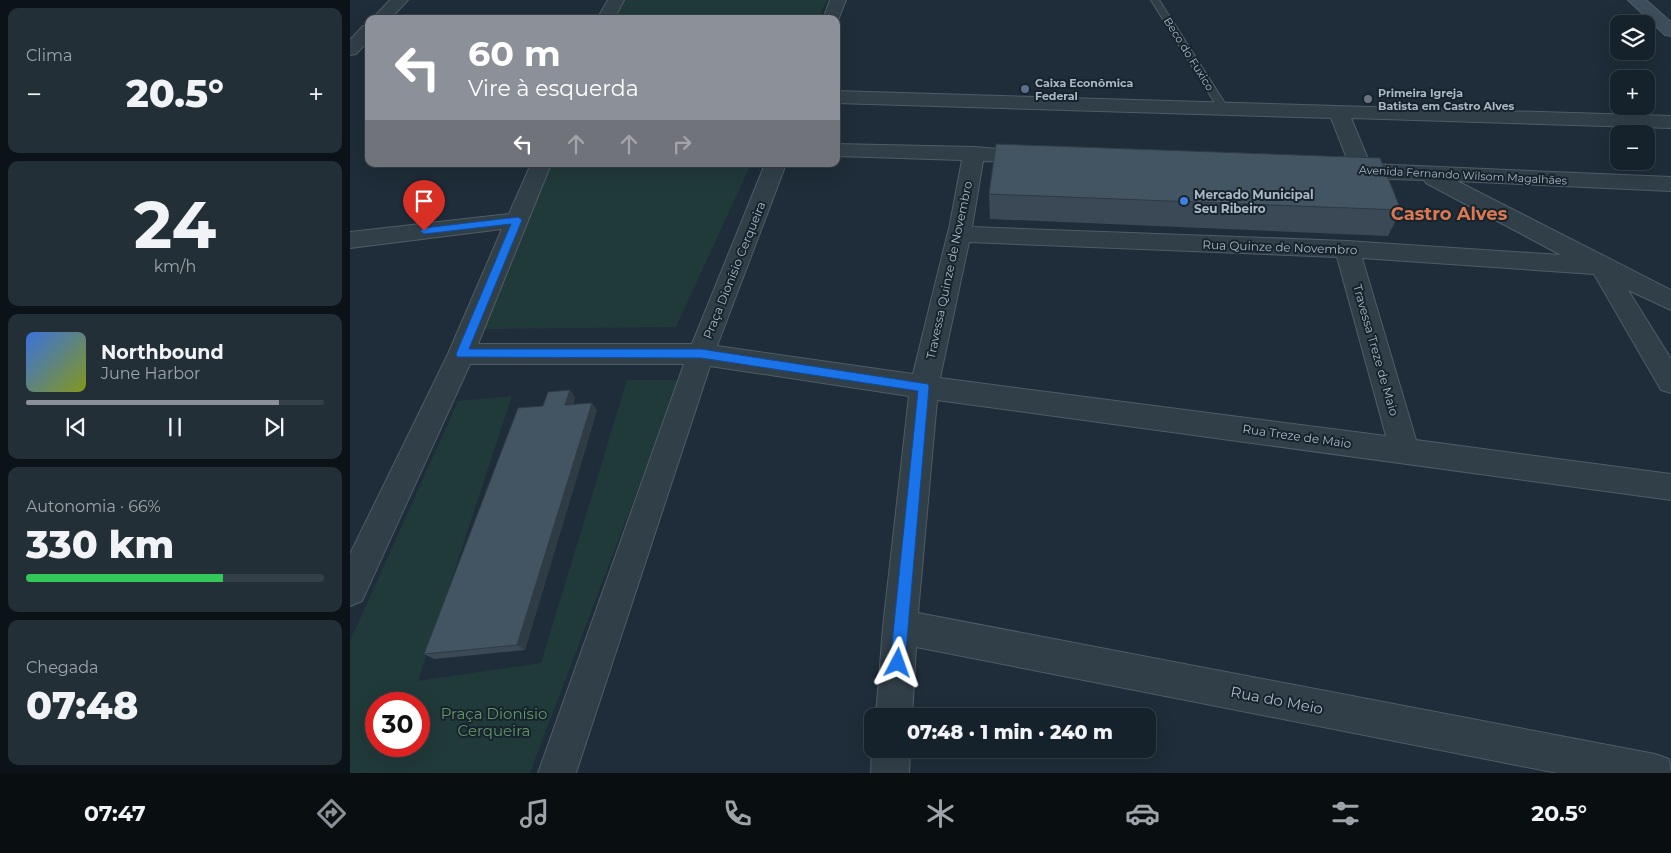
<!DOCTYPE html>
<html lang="pt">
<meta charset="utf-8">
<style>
body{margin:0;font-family:Montserrat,sans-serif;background:#232f37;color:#f1f3f6;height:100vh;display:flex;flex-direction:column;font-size:19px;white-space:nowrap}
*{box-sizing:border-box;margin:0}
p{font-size:16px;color:#9ea4a9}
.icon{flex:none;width:28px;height:28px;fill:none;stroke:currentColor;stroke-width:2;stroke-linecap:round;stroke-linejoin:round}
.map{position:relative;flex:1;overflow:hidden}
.side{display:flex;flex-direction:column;gap:8px;padding:8px;background:#0c1318;width:350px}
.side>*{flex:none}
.hud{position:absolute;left:15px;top:15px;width:475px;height:152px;border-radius:10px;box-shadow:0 5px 20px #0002,0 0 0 1px #353f47;background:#8c9099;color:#fff;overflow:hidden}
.fabs{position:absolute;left:1260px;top:15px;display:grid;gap:10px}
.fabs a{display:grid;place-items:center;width:45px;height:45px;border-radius:10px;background:#16222b;box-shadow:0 5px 20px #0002,0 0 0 1px #353f47;font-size:25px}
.speed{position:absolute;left:15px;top:692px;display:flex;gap:10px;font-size:25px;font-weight:700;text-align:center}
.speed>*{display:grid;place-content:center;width:65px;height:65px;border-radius:50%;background:#16222b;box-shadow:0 5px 20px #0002,0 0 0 1px #353f47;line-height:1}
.speed .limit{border:8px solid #d22;background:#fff;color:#111}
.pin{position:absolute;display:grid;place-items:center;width:42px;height:42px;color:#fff;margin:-51px -21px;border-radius:50% 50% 50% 0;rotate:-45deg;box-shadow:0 0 5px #0007}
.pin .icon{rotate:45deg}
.me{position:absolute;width:55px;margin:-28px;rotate:4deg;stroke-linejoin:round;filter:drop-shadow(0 0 4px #0008)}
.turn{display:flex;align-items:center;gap:18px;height:105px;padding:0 20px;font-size:22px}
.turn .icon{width:65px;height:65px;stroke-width:2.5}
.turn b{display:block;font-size:35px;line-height:42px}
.lanes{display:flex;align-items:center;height:48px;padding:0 20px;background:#0003;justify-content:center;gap:25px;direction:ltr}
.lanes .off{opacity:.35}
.big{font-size:38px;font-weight:800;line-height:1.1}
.side .card{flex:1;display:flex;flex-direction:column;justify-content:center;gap:8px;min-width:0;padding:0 18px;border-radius:10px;background:#232f37}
.side .dial{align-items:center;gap:0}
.dial b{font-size:65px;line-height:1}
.song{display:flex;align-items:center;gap:15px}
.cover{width:60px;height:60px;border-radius:8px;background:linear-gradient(135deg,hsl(220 70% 55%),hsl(70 70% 35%))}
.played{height:5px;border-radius:2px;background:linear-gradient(90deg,#8c9099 85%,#353f47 85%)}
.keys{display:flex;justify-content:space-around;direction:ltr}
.heat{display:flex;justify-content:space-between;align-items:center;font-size:28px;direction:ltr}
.charge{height:8px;border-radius:4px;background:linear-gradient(90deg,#34c759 66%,#353f47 0)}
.trip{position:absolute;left:514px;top:708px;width:292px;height:50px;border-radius:10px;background:#16222b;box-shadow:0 5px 20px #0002,0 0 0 1px #353f47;font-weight:800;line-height:50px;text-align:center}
.tab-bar{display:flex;height:80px;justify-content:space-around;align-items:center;background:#090e11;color:#9ea4a9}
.tab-bar .icon{width:35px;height:35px}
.tab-bar .active{color:#8c9099}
.tab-bar b{font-size:22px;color:#f1f3f6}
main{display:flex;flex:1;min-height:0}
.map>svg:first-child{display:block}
.green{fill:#203a39;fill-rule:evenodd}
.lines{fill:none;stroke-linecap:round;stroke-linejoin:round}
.service-casing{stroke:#4f5c67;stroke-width:2}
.minor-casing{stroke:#4f5c67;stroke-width:2}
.secondary-casing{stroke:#4f5c67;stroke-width:2}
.service{fill:#313f49;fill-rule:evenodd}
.minor{fill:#313f49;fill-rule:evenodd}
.secondary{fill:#3f4e5c;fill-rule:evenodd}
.wall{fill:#3a4955}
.shaded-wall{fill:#2f3c45}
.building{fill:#435563;stroke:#2f3c45}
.route{fill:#1a73e8;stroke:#114b97}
.service-dot{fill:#5c6f8a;stroke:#17232d;stroke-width:2}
.worship-dot{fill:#6b7280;stroke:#17232d;stroke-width:2}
.shop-dot{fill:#3f7fe0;stroke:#17232d;stroke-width:2}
.labels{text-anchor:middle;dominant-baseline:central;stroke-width:4;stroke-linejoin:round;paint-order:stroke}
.far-street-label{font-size:11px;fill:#abb9c6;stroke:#17232d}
.far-poi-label{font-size:11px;font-weight:bold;fill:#abb9c6;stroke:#17232d;text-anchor:start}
.poi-label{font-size:12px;font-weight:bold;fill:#abb9c6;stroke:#17232d;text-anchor:start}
.street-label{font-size:12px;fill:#abb9c6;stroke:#17232d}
.near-street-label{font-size:15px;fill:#abb9c6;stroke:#17232d}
.near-park-label{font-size:15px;fill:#619866;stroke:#17232d}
.district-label{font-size:18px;font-weight:bold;fill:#dd7850;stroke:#17232d}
</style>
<main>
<section class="side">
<div class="card"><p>Clima</p>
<div class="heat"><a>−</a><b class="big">20.5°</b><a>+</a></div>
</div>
<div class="card dial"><b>24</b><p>km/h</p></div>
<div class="card">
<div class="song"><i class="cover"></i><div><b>Northbound</b><p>June Harbor</p></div></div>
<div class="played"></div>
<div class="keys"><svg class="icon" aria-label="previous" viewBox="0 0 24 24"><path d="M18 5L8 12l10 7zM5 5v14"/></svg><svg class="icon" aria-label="pause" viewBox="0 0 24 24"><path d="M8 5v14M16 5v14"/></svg><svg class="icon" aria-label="next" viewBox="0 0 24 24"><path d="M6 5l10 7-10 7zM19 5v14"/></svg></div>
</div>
<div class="card"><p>Autonomia · 66%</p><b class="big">330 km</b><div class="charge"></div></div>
<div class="card"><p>Chegada</p><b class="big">07:48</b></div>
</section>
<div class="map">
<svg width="1321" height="773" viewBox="0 0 1321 773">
<rect width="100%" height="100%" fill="#1e2d39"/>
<!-- green -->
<path class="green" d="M272,0H477L468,19H264Z
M202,164H401L326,327L132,329Z
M277,380H329L180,773H0V641L108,401L162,396L68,681L191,663ZM26,704H69V746H26Z"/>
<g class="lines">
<!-- service casing -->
<g class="service-casing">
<path id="service" d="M801,0H809L878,108L876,110L873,111L868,108Z"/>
</g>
<!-- minor casing -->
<g class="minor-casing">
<path id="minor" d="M40,0H58L40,19H22Z
M258,0H274L264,19H247Z
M480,0H496L487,23L486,19H473Z
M19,25V40L6,54L0,55V40L13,26Z
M486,91L1321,116V128L1001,118L1020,164L1321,177V191L1107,181L1321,290V310L1278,290L1321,359V393L1311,390L1244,274L1012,258L1066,440L1321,474V500L587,400L568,613L1305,754L1319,759L1321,773H1207L566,647L562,716H526L533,627L559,396L360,366L226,773H188L334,364H120L12,601L0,606V554L98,354L152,229L0,248V232L159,214L181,164H201L128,344H342L415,164H436L367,346L563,374L600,224L612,160L486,156V144L624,147L689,152L692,156L689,160L682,162L633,161L622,227L997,241L1211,255L1076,183L1074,180L1012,178L992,175L989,170L992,165L999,164L981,118L486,103ZM619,242L987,257L1036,436L590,378Z
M522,748L560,749L559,773H521Z"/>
</g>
<!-- secondary casing -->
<g class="secondary-casing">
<path id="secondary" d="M1278,0H1296L1321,22V36L1315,35Z"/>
</g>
<!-- service -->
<use href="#service" class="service"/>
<!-- minor -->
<use href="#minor" class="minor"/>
<!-- secondary -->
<use href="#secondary" class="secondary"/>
</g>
<!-- wall -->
<path class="wall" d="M639,194L1051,210L1038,236L640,219Z
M225,397L223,405L247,410L175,650L84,659L74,654L193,406Z"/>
<!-- shaded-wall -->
<path class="shaded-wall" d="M220,390L225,397L220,412L215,405Z
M242,403L247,410L175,650L167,645Z"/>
<!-- building -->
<path class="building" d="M646,144L1030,158L1051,210L639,194Z
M220,390L215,405L242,403L167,645L74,654L168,408L193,406L198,392Z"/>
<!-- route -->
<path class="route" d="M168,217L172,220L119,349H351L578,384L579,387L555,663L553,668L548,670L542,668L540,663L568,391L351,358L107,357L106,354L161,224L74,234L70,231L74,228Z"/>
<!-- markers -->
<circle class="service-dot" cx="675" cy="89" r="5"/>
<circle class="worship-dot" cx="1018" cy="99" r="5"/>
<circle class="shop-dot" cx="834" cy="201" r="5"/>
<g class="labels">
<!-- far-street labels -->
<g class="far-street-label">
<text transform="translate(839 54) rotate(58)">Beco do Fuxico</text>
<text transform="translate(1113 175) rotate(3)">Avenida Fernando Wilsom Magalhães</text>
</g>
<!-- far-poi labels -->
<g class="far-poi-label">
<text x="685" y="83">Caixa Econômica<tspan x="685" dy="13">Federal</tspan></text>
<text x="1028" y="93">Primeira Igreja<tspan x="1028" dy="13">Batista em Castro Alves</tspan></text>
</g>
<!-- poi labels -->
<g class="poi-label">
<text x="844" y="194">Mercado Municipal<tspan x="844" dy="14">Seu Ribeiro</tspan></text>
</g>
<!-- street labels -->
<g class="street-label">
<text transform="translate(930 247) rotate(2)">Rua Quinze de Novembro</text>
<text transform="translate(384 270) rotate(-68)">Praça Dionísio Cerqueira</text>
<text transform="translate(599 270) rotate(-78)">Travessa Quinze de Novembro</text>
<text transform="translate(1026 350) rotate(74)">Travessa Treze de Maio</text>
<text transform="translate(947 436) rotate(8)">Rua Treze de Maio</text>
</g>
<!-- near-street labels -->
<g class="near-street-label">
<text transform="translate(927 700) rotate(11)">Rua do Meio</text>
</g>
<!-- near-park labels -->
<g class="near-park-label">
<text x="144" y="713">Praça Dionísio<tspan x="144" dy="17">Cerqueira</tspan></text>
</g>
<!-- district labels -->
<g class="district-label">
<text x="1099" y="214">Castro Alves</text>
</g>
</g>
</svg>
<div class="fabs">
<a><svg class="icon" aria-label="layers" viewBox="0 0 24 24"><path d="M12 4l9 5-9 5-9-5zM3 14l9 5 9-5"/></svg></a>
<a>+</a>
<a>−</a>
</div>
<div class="speed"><div class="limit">30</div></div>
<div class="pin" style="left:74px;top:231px;background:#d93025"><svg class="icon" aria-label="arrive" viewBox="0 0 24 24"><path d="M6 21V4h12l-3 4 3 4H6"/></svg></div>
<svg class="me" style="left:548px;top:663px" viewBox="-20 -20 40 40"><path d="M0-17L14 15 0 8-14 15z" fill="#1a73e8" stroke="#fff" stroke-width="4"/></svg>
<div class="trip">07:48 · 1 min · 240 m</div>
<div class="hud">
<div class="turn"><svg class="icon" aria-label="left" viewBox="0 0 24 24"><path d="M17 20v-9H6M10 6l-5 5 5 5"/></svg><div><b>60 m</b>Vire à esquerda</div></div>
<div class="lanes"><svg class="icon" aria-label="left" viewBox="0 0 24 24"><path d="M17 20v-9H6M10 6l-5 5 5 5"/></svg><svg class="icon off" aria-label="ahead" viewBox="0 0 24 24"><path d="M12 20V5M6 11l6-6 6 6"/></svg><svg class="icon off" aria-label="ahead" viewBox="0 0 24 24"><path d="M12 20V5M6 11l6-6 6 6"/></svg><svg class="icon off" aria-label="right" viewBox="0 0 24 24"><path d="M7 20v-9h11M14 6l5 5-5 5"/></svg></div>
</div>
</div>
</main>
<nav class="tab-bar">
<b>07:47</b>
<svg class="icon active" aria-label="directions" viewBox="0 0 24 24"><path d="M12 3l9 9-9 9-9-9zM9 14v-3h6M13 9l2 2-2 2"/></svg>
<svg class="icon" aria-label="music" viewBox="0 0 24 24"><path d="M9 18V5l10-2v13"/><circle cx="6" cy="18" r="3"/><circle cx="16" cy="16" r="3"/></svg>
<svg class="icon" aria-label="phone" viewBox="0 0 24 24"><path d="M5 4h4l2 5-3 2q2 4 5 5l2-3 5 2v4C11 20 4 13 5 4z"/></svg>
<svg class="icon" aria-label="climate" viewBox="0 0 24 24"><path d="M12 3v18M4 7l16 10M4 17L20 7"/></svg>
<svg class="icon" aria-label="car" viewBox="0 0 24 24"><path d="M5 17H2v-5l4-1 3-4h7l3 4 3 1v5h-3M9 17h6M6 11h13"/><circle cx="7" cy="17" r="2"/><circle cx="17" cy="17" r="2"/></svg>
<svg class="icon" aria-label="filters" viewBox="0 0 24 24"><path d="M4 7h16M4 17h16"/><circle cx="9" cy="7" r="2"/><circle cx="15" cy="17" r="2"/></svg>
<b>20.5°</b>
</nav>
